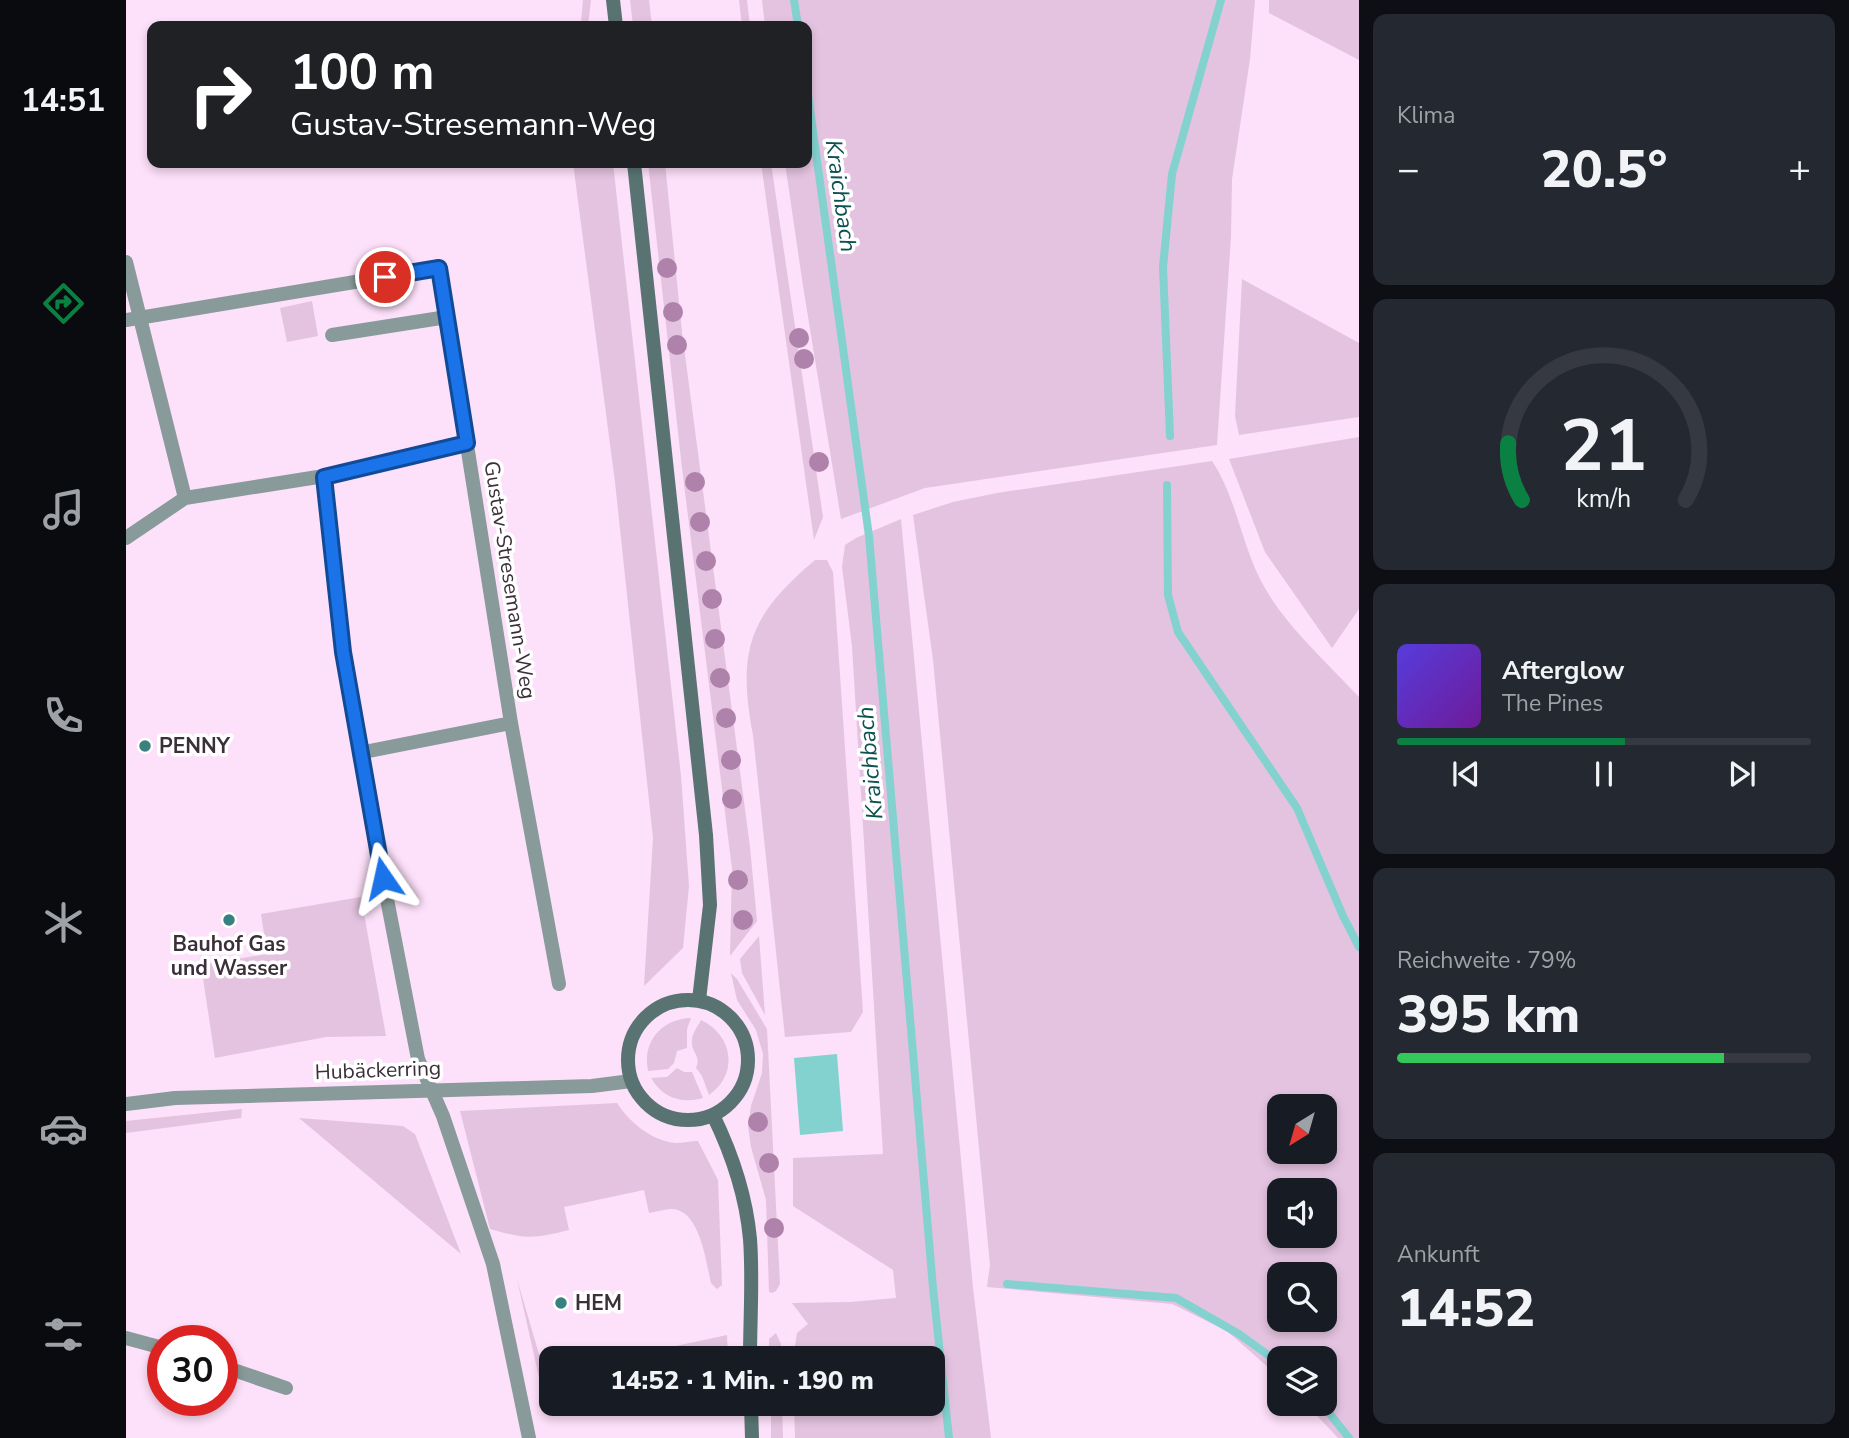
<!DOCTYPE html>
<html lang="de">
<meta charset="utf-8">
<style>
body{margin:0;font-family:"Nunito Sans",sans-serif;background:#242831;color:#f1f3f6;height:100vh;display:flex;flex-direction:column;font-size:26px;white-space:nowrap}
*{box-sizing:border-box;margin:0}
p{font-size:23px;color:#9ea1a6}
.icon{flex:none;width:38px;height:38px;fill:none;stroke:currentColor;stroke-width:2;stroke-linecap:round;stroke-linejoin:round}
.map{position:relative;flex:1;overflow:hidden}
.sheet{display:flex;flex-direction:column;gap:14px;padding:14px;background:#0d0f14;width:490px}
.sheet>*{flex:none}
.hud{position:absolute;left:21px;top:21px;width:665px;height:147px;border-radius:14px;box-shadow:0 4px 10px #0003;background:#202124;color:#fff;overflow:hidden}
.needle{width:46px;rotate:217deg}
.controls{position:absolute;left:1141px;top:1094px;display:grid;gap:14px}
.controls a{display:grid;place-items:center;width:70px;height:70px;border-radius:14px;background:#171b24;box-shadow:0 4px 10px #0003;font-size:35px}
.speed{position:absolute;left:21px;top:1325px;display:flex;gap:14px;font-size:35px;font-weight:700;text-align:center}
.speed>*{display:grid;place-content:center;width:91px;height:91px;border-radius:50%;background:#171b24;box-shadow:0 4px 10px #0003;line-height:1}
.speed .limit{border:10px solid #d22;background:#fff;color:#111}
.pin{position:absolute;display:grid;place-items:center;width:60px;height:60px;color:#fff;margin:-30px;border:4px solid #fff;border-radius:50%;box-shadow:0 2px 7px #0007}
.me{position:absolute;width:77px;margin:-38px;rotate:349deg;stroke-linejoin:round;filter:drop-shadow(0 0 5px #0008)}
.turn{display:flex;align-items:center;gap:24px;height:147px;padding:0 28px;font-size:32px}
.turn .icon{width:91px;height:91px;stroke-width:2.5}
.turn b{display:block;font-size:49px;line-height:60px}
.big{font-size:52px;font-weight:800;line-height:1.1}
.sheet .tile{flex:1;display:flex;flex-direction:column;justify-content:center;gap:10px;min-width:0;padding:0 24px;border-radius:14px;background:#242831}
.sheet .dial{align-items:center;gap:0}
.dial svg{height:182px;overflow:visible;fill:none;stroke:#363941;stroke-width:7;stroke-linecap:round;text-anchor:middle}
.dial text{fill:#f1f3f6;stroke:none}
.song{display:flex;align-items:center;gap:21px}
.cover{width:84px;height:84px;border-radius:10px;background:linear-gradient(135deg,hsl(250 70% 55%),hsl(280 70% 35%))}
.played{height:7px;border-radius:4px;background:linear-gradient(90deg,#0b8043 55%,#363941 55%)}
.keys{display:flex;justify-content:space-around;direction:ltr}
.heat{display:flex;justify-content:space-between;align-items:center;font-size:38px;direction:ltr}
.charge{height:10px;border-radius:5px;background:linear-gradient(90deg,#34c759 79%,#363941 0)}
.trip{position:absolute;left:413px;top:1346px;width:406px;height:70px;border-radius:14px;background:#171b24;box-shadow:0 4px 10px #0003;font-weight:800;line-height:70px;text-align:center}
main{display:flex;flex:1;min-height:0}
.tabs{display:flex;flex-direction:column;width:126px;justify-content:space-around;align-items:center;background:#090b0e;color:#9ea1a6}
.tabs .icon{width:49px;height:49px}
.tabs .selected{color:#0b8043}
.tabs b{font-size:32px;color:#f1f3f6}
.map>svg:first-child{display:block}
.green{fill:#e4c3e0;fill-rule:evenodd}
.water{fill:#83d2d0}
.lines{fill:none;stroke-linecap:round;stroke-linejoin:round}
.stream{stroke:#83d2d0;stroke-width:8}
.lane{stroke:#889a99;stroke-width:14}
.street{stroke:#889a99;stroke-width:14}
.secondary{stroke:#597373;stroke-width:14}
.tree{fill:#ae82aa}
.route-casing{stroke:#114b97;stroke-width:18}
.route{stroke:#1a73e8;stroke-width:12}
.poi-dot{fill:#398180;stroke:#fff;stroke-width:2.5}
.labels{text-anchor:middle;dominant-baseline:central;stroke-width:7;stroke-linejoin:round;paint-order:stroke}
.street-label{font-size:21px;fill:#3b3039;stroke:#fff}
.poi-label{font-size:21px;font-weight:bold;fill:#3b3039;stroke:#fff;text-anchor:start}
.water-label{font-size:23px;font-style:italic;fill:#0b5251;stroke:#fff}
</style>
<main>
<nav class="tabs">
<b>14:51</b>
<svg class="icon selected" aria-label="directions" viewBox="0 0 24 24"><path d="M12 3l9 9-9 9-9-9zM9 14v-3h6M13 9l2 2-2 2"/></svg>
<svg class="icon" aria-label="music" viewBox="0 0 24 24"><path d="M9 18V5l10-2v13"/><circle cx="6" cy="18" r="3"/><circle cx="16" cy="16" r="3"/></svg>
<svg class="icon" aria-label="phone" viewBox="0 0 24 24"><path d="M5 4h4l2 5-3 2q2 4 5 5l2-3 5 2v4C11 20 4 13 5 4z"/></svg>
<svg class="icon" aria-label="climate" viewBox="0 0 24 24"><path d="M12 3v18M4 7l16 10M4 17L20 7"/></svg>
<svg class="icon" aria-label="car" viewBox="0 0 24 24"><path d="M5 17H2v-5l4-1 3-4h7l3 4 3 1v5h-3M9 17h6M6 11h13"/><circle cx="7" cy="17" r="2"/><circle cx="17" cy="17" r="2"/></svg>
<svg class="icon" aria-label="filters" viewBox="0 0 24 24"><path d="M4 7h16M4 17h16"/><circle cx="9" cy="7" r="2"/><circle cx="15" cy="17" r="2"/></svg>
</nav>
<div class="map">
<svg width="1233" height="1438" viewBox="0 0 1233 1438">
<rect width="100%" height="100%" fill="#fde0f9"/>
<!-- green -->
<path class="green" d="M457,0H465L462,26H452L455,22Z
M504,0H523L526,26H507Z
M613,0H621L624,26H616Z
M636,0H1129L1124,59L1106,179L1105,237L1091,445L799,488L715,519L677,286L659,163H681V26H639Z
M1143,0H1233V60L1143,13Z
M447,163H487L555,776L563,886L557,948L518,986L527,838L489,482Z
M522,163H539L556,332L624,847L631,921L604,956L606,869L556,468Z
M635,163H645L697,517L688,540Z
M1116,279L1233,343V417L1113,435L1109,416Z
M186,301L192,336L161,342L154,308Z
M1233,437V609L1206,648L1139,552L1103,459Z
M1086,461C1110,497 1115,542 1135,581C1158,625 1200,661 1233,697V1438H1212L1180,1404H1199V1358H1153V1377L1101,1331L1046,1304L861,1287L864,1265L807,660L787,515L827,502L871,493ZM1153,1106H1199V1152H1153ZM1153,1190H1199V1236H1153ZM1153,1274H1199V1320H1153Z
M775,519L847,1288L865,1438H669L668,1404H807V1358H667L671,1333L682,1324L666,1303L724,1302L770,1298L767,1270L667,1206V1158L757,1154L726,646L716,567L719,545L730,538Z
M689,560H701L707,572L737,1012L725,1032L659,1037L627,735C611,650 623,616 689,560Z
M235,897L260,1036L200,1037L89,1058L75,965L141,954L135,914Z
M633,936L639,1015L616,973L614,959Z
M605,973L611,979L641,1029L654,1284L650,1291L646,1293L643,1292L640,1200L625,1147L622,1126L625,1106L636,1073L637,1054L630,1030L611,1000Z
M565,1018L561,1029V1048L551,1051L548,1063L542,1069L522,1071C516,1041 536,1019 565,1018Z
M575,1020C607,1035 613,1074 583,1095L576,1076L570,1068C575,1056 567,1054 566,1044C565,1034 571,1028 575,1020Z
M551,1068L558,1072H566L577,1098C555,1104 537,1098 525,1078L541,1077Z
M491,1103C503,1122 526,1141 550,1143C557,1143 565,1141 572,1141L592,1180L596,1285L591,1289L585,1283C580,1262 574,1210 546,1209C539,1209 530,1212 523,1213L518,1190L438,1207L443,1230C407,1239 399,1239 364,1229L334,1111Z
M116,1109L115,1118L0,1133V1121Z
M173,1118L277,1126L289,1134L335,1254Z
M391,1279L415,1361L425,1368V1404H450L420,1409Z
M650,1333L655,1344V1358H643V1339Z
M601,1335L602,1358H533L531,1350Z
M645,1404H656L657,1438H645Z"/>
<!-- water -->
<path class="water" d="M711,1054L717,1131L674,1135L668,1058Z"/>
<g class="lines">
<!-- stream -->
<path class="stream" d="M668,0L672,26
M681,88L743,536L807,1288L823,1438
M1044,436L1037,267L1046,174L1095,0
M1041,485L1042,595L1052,632L1171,808L1217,916L1233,947
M881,1284L1050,1298L1113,1334L1153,1363
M1196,1404L1223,1438"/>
<!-- lane -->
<path class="lane" d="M206,335L321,317"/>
<!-- street -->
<path class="street" d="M0,262L59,498
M0,320L313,268L385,723L433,984
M198,476L341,443
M0,538L59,498L198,476L217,652L242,801L292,1059L317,1116L367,1264L403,1438
M233,753L385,723
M0,1104L49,1098L466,1086L505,1081
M0,1338L37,1348
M96,1366L160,1388"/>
<!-- secondary -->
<path class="secondary" d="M487,0L490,26
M508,163L580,835L584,905L573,1000
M502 1060a60 60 0 1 1 120 0a60 60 0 1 1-120 0Z
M587,1115C606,1154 620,1195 624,1239C627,1278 624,1319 624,1358
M625,1404L626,1438"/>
</g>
<!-- trees -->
<g class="tree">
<circle cx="541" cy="268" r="10"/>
<circle cx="547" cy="312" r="10"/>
<circle cx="673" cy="338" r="10"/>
<circle cx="551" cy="345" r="10"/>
<circle cx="678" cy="359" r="10"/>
<circle cx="693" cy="462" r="10"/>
<circle cx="569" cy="482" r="10"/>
<circle cx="574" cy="522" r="10"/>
<circle cx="580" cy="561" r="10"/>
<circle cx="586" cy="599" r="10"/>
<circle cx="589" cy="639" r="10"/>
<circle cx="594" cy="678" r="10"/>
<circle cx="600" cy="718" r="10"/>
<circle cx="605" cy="760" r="10"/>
<circle cx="606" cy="799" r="10"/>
<circle cx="612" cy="880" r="10"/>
<circle cx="617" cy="920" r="10"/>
<circle cx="632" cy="1122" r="10"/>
<circle cx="643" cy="1163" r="10"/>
<circle cx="648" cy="1228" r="10"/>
</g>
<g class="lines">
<!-- route casing -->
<g class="route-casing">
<path id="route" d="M257,878L217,652L198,477L341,443L313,268L259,277"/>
</g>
<!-- route -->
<use href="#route" class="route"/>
</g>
<!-- markers -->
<g class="poi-dot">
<circle cx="19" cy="746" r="7"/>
<circle cx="103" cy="920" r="7"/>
<circle cx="435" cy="1303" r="7"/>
</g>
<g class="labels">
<!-- street labels -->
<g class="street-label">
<text transform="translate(384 580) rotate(81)">Gustav-Stresemann-Weg</text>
<text transform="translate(252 1070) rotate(-2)">Hubäckerring</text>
</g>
<!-- poi labels -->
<g class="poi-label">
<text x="33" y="746">PENNY</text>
<text x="103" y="944" text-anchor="middle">Bauhof Gas<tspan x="103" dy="24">und Wasser</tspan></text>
<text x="449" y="1303">HEM</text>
</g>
<!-- water labels -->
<g class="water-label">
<text transform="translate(715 196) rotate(82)">Kraichbach</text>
<text transform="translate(744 763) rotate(-95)">Kraichbach</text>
</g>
</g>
</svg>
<div class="controls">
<a><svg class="needle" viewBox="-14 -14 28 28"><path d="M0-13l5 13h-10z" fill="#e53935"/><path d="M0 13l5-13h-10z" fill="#9ea1a6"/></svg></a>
<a><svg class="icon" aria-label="sound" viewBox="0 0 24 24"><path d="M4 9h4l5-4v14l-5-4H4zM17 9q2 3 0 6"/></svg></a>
<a><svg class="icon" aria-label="search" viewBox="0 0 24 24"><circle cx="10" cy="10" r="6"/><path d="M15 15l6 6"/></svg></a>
<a><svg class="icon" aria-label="layers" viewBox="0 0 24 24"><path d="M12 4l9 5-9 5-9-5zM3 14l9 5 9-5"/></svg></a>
</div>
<div class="speed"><div class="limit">30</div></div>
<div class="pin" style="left:259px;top:277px;background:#d93025"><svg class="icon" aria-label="arrive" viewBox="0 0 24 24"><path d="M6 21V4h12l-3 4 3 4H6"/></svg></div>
<svg class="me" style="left:257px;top:878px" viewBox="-20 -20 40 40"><path d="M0-17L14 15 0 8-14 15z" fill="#1a73e8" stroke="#fff" stroke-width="4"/></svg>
<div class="trip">14:52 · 1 Min. · 190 m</div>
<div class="hud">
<div class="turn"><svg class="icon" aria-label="right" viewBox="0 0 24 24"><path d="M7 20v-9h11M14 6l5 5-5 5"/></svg><div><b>100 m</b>Gustav-Stresemann-Weg</div></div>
</div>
</div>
<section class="sheet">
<div class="tile"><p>Klima</p>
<div class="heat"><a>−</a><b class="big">20.5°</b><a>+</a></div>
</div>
<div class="tile dial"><svg viewBox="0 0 100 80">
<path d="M14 69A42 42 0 1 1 86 69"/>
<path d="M14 69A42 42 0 0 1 8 44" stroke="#0b8043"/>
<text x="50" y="56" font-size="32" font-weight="700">21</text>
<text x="50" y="72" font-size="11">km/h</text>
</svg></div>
<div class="tile">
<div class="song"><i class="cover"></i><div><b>Afterglow</b><p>The Pines</p></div></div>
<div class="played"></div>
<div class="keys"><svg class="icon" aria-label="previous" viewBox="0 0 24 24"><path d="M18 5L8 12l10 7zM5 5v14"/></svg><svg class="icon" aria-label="pause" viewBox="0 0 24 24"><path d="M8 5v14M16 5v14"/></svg><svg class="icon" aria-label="next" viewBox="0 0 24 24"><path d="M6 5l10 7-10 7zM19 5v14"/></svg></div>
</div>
<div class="tile"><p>Reichweite · 79%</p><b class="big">395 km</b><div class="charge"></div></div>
<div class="tile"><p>Ankunft</p><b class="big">14:52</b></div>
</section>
</main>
